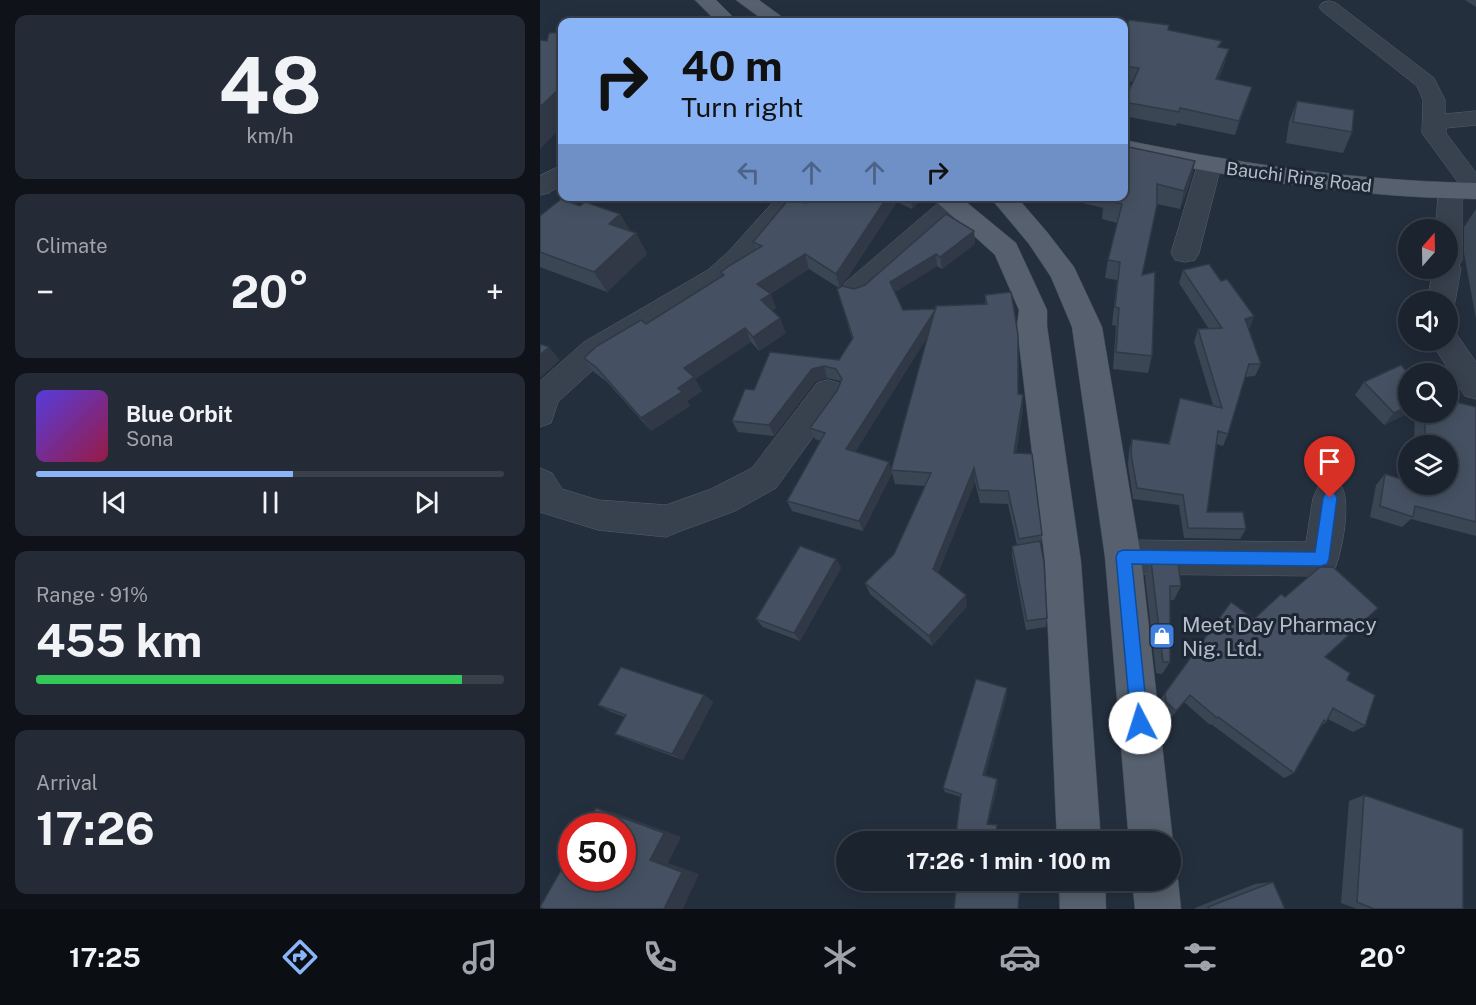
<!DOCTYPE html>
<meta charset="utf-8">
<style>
body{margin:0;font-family:"Public Sans",sans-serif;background:#242b36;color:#f1f3f6;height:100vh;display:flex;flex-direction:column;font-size:22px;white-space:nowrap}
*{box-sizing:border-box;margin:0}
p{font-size:20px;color:#a0a4aa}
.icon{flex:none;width:33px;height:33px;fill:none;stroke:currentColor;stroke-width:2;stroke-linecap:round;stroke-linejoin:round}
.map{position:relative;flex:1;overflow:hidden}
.panel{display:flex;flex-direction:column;gap:15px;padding:15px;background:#0f1319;width:540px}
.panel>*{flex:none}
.guide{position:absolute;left:18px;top:18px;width:570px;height:183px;border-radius:12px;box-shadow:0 3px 15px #0003,0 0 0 2px #39404a;background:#8ab4f8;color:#111;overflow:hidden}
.needle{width:39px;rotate:20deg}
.fabs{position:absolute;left:858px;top:219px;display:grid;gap:12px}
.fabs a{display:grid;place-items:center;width:60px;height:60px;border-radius:50%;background:#1b232e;box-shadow:0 3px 15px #0003,0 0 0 2px #39404a;font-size:30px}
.speed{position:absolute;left:18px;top:813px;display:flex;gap:12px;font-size:30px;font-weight:700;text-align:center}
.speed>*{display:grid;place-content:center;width:78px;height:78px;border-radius:50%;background:#1b232e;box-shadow:0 3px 15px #0003,0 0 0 2px #39404a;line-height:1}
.speed .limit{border:9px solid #d22;background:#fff;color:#111}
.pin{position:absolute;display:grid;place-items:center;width:51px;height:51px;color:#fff;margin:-62px -26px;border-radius:50% 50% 50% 0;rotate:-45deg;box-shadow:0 0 6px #0007}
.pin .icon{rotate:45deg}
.me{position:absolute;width:66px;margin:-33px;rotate:355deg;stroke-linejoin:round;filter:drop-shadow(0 0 4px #0008)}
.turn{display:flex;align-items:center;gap:21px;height:126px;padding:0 24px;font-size:27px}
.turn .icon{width:78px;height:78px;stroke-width:2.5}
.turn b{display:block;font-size:42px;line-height:51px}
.lanes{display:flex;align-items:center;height:57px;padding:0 24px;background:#0003;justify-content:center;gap:30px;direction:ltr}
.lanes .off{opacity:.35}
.big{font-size:45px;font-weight:700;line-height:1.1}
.panel .widget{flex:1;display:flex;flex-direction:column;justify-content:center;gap:9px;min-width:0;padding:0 21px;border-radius:12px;background:#242b36}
.panel .dial{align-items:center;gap:0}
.dial b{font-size:78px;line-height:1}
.song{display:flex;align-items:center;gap:18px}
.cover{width:72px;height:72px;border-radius:9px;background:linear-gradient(135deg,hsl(250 70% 55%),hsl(340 70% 35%))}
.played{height:6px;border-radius:3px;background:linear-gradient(90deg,#8ab4f8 55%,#39404a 55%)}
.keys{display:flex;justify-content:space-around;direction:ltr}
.heat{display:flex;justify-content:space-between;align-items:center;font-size:33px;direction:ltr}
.charge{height:9px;border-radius:4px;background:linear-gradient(90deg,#34c759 91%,#39404a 0)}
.trip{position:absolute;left:296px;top:831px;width:345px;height:60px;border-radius:30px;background:#1b232e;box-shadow:0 3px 15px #0003,0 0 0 2px #39404a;font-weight:700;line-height:60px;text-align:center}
.tab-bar{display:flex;height:96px;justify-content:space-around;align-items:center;background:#0b0e12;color:#a0a4aa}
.tab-bar .icon{width:42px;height:42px}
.tab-bar .selected{color:#8ab4f8}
.tab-bar b{font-size:27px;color:#f1f3f6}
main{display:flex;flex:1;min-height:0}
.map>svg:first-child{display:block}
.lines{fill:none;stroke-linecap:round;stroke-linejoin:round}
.minor-casing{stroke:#565f6c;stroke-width:1}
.major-casing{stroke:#414a57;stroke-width:1}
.minor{fill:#38414e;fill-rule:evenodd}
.major{fill:#56606e;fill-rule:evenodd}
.wall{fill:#3b4654;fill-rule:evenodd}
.shaded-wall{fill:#303945}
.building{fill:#455162;stroke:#303945;stroke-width:1.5}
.route{fill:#1a73e8;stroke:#114b97;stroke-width:1.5}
.labels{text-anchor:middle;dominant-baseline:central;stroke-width:6;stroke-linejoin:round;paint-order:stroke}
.far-street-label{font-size:18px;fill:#b4bcc9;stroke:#1d2633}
.poi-label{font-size:21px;fill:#b4bcc9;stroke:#1d2633;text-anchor:start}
</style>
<main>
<section class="panel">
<div class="widget dial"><b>48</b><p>km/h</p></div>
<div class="widget"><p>Climate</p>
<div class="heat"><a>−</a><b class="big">20°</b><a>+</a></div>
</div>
<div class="widget">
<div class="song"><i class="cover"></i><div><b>Blue Orbit</b><p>Sona</p></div></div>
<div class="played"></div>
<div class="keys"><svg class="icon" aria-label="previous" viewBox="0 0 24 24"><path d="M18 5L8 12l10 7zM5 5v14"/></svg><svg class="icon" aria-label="pause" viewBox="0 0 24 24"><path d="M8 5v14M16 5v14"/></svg><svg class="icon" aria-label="next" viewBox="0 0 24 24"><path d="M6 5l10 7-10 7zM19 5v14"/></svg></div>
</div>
<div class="widget"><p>Range · 91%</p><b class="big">455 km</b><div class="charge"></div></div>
<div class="widget"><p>Arrival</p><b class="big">17:26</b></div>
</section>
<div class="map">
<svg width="936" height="909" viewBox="0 0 936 909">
<rect width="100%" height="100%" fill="#242f3e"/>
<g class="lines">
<!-- minor casing -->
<g class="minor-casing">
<path id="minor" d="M789,1L796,3L894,78L905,100V114L936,111V125L906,128V133L936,173V198L927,196L922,189V260L919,265L921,268L915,302L911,309L908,310V302H887L893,268H908V230H896L898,191L902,185L911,183L920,185L882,133L883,100L877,86L782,11L779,7L782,3Z
M669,158L678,161L681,166L659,253L655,260L645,262L635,260L631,253L657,166L660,161Z
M22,165V184L9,193L0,195V176Z
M239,196H266L208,266L188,284L66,358L18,402L11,423L0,427V381L44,342L168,270L188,252Z
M416,196L422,198L426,204L422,210L326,296L316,299L306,296L302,289L306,282L404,198Z
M908,330L915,332L936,362V399L925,396L890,340H908Z
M288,380L299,383L304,392L299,401L236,488L195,511L138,532L126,537L58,530L0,512V468L12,473L22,489L58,500L126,505L171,489L212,468L277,383Z
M790,483L802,487C811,506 802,552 794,571L781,576L583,574L570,569L565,557L570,545L583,540L766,542L773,498L778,487Z"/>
</g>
<!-- major casing -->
<g class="major-casing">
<path id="major" d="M155,0H176L198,22H177Z
M196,0H219L249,22H226Z
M584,140C701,164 817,181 936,183V199C816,197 700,180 584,154Z
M390,196H419L476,243L507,310V326L541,562L561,842H517L505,562L477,326L479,310L455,255Z
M449,196H476L507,232L534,267L562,327L601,557L633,842L630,850V842H589L565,557L532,327L511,277L489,244Z
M630,863L638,880L641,909H595L592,880H630Z
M519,880H565L566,909H520Z"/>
</g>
<!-- minor -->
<use href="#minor" class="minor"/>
<!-- major -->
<use href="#major" class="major"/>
</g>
<!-- wall -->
<path class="wall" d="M925,0H936V7Z
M628,30L680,47L685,63L678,80L712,87L695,135L637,123L636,126L584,116V102L593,82L584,80V36Z
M757,101L812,132L803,153L746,143L749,122Z
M584,146L651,180L640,209L617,204L602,275L612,356L608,373L573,369L576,326L572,325L577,280L565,278L568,260L577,223L562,219L563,208L515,196H584Z
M271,196H386L372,209L357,202L302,286L314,289L325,285L434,231L435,244L402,269L397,266L355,292L363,310L395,309L445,304V295L478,394L483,395V409L476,453L502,535L501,547L507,618L506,627L486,630L472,556V546L477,545L468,504L440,503L435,482L398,573L427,606L392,646L330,594L325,583L354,554L385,486L355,484L352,473L323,531L252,511L247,501L281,441L275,439L270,428L297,391L301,383L300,381L287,378L276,381L234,436L198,432L192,421L214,390L299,360L312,339L297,289L299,288L269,269L230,294L236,308L232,311L246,333L219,351L211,342L155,379L162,391L147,401L150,406L111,431L67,382L54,372L44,358L106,324L183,276L181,272L216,249L213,242L266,203ZM388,336L351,470L315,452Z
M40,206L80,214L90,231L96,233L107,254L67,292L0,267V216Z
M936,209V319L924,253V227Z
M643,270L681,281L714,316L709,329L721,364L715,376L705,377L688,434L683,446L677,444L667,512L706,529L700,539L644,538L639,505L593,499L588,465L589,451L592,439L628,444L640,398L673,405L654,342L658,329H669L639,283Z
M824,382L868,412H871L844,425L815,395Z
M908,401L936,407V536L871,519L862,527L830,517L836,485L845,474L868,484H908V446H874L875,412H908Z
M296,559L301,568L260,641L223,627L216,619Z
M611,561L641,586L634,600H630V662L622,674L616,673L605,576Z
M691,602L714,619L785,657L807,680L825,726L813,732L788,719L786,722L781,726L754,773L744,778L671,724L670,725L644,702L631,718L620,709L619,701Z
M467,688V694L445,775L457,779L458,783L448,824L457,825L456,842H415L421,797L405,792L403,788Z
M164,695L173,702L143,760L88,740L75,734L85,717L71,712L58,705Z
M824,795L923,909H817L801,903L809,801Z
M733,882L745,909H655V908L715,884Z"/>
<!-- shaded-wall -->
<path class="shaded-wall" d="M689,49L685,63L672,94L676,79Z
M22,86V127L0,149V107Z
M712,87L708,101L695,135L699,121Z
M655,161L651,180L640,209L644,191Z
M348,196H357V202L300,289L296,274Z
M371,196H386L372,209Z
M80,214L92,235L69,224Z
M434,231L435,244L402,269L400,257Z
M96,233L107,254L67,292L54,272Z
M265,254L269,269L223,298L217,284Z
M396,254L397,266L352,294L350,282Z
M231,294L236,308L226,314L221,300Z
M396,309L397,322L310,460L306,449Z
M714,316L708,329L705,319Z
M240,318L246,333L219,351L213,337Z
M205,328L211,342L155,379L162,391L147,401L150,406L111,431L101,418L138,388L144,368Z
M9,347L20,360L0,378V355Z
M284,366L287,378L276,381L234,436L229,425L272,369Z
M483,395V409L473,467L474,453Z
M868,406V412H871L844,425L854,413Z
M349,462L352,473L323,531L319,521Z
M434,468L435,482L395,580L393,569Z
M296,559L301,568L260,641L254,633Z
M426,595L427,606L392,646L389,636Z
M467,688V694L444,779L443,775Z
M164,695L173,702L143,760L132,754Z
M457,779L458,783L447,827V824Z
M56,808L76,813L141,837L128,863L159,874L143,909H124Z"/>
<!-- building -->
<path class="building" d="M589,20L629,25L628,30L682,41L678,47L689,49L676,79L712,87L699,121L640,108L639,112L584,102L599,68L584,66V36Z
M22,32V86L0,107V40L7,41L9,33Z
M757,101L814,110L812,132L753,122Z
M584,146L655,161L644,191L617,184V205L602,275L615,272L612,356L576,352L579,308L575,307L580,262L568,260L582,204L564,200L566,196H584Z
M271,196H348L296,274L265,254L217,284L231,294L221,300L240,318L213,337L205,328L144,368L154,377L138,388L142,392L101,418L57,368L44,358L57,346L101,320L106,324L184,275L181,272L189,266L222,246L213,242L249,199L266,203Z
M21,199L40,206L45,202L80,214L69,224L96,233L54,272L0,252V216Z
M406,214L434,231L400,257L396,254L350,282L363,310L396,309L306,449L349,462L319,521L247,501L285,433L270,428L297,391L302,379L296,369L284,366L272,369L229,425L192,421L205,389L214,390L230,352L299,360L313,338L297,289L302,286L314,289L325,285Z
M669,264L681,281L687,279L714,316L705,319L721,364H709L688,434L678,431L667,512H703L706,529L648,528L643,495L597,488L591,454L592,439L629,444L640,398L682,408L658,329L682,328L643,270Z
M471,292L478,335V394L483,395L474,453L492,454L502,535L479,539L468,491L439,490L434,468L393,569L426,595L389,636L325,583L354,554L391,473L351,470L396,306L447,304L445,295Z
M0,344L9,347L0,355Z
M861,365L869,374H868V406L854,413L824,382Z
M908,400L936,407V522L875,506L873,517L840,506L845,474L868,481V484H879L884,486V484H908V446H885V412H908Z
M500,541L504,562L507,618L487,621L472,546Z
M260,546L296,559L254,633L216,619Z
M611,561L638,562L641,586H630V662H623Z
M780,567H793L838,608L785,657L810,673L807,680L835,695L825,726L793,708L786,722L784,720L754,773L678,717L677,718L650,695L636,711L626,702L625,693L691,602L714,619L741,594L745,597Z
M81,667L164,695L132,754L75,734L86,715L58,705Z
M436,679L467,688L443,775L457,779L447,824L457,825L455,842H415L421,794L403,788Z
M824,795L923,829V909H834L817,902Z
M56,808L124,833L110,860L142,872L124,909H4L0,907L32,851V878H82V826H45Z
M417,880H451V884L480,887L478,909H414Z
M733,882L745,909H669L668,907Z"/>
<!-- route -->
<path class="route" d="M790,492L795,494L797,498L789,559L787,564L781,566L592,564L608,723L606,729L600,731L594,729L591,723L576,557L578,552L583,550L775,552L783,498L785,494Z"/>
<!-- icons -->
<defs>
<g id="shop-square" transform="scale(1.35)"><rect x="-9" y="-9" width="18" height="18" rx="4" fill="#3f7fe0" stroke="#1d2633"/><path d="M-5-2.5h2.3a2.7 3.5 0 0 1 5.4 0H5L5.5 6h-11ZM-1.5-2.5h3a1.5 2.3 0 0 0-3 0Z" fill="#fff"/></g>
</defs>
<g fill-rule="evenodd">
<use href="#shop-square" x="622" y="636"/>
</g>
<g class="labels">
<!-- far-street labels -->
<g class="far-street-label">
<text transform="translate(759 177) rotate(7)">Bauchi Ring Road</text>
</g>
<!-- poi labels -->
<g class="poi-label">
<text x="642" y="624">Meet Day Pharmacy<tspan x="642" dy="24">Nig. Ltd.</tspan></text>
</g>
</g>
</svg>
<div class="fabs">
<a><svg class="needle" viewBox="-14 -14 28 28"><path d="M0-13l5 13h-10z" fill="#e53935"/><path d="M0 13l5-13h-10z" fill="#a0a4aa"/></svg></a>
<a><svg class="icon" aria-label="sound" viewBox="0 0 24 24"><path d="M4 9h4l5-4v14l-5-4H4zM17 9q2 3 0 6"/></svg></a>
<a><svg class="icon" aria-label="search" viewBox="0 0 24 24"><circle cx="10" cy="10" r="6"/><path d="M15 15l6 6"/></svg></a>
<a><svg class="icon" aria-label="layers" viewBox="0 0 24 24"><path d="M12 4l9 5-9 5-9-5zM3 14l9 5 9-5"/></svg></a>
</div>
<div class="speed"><div class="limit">50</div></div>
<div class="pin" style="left:790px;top:498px;background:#d93025"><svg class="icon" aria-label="arrive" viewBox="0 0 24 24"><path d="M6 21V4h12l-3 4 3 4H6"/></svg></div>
<svg class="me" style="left:600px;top:723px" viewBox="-20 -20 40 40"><circle r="19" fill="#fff"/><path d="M0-13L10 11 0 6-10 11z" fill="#1a73e8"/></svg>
<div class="trip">17:26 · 1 min · 100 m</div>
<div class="guide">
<div class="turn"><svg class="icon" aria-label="right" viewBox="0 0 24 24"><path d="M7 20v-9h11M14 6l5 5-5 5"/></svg><div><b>40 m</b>Turn right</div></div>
<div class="lanes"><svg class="icon off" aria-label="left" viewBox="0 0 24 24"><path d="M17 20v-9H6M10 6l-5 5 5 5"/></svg><svg class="icon off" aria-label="ahead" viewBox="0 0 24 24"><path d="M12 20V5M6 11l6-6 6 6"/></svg><svg class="icon off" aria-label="ahead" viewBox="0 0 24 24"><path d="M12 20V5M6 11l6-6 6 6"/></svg><svg class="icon" aria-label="right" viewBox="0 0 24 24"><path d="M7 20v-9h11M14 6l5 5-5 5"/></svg></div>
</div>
</div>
</main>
<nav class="tab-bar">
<b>17:25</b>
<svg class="icon selected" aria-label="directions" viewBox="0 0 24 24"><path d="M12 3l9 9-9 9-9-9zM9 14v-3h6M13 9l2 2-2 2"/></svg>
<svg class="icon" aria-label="music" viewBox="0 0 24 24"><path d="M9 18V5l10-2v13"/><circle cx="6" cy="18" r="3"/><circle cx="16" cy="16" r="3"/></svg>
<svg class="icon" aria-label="phone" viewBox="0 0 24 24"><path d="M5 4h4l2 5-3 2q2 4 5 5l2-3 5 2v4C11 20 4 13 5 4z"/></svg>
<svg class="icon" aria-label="climate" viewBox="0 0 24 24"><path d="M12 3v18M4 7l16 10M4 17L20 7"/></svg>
<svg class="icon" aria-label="car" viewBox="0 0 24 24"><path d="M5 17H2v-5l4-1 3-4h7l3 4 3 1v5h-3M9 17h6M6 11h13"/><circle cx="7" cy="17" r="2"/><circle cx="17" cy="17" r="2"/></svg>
<svg class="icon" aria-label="filters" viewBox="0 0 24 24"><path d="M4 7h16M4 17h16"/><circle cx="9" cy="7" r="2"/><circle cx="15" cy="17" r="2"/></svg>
<b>20°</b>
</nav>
